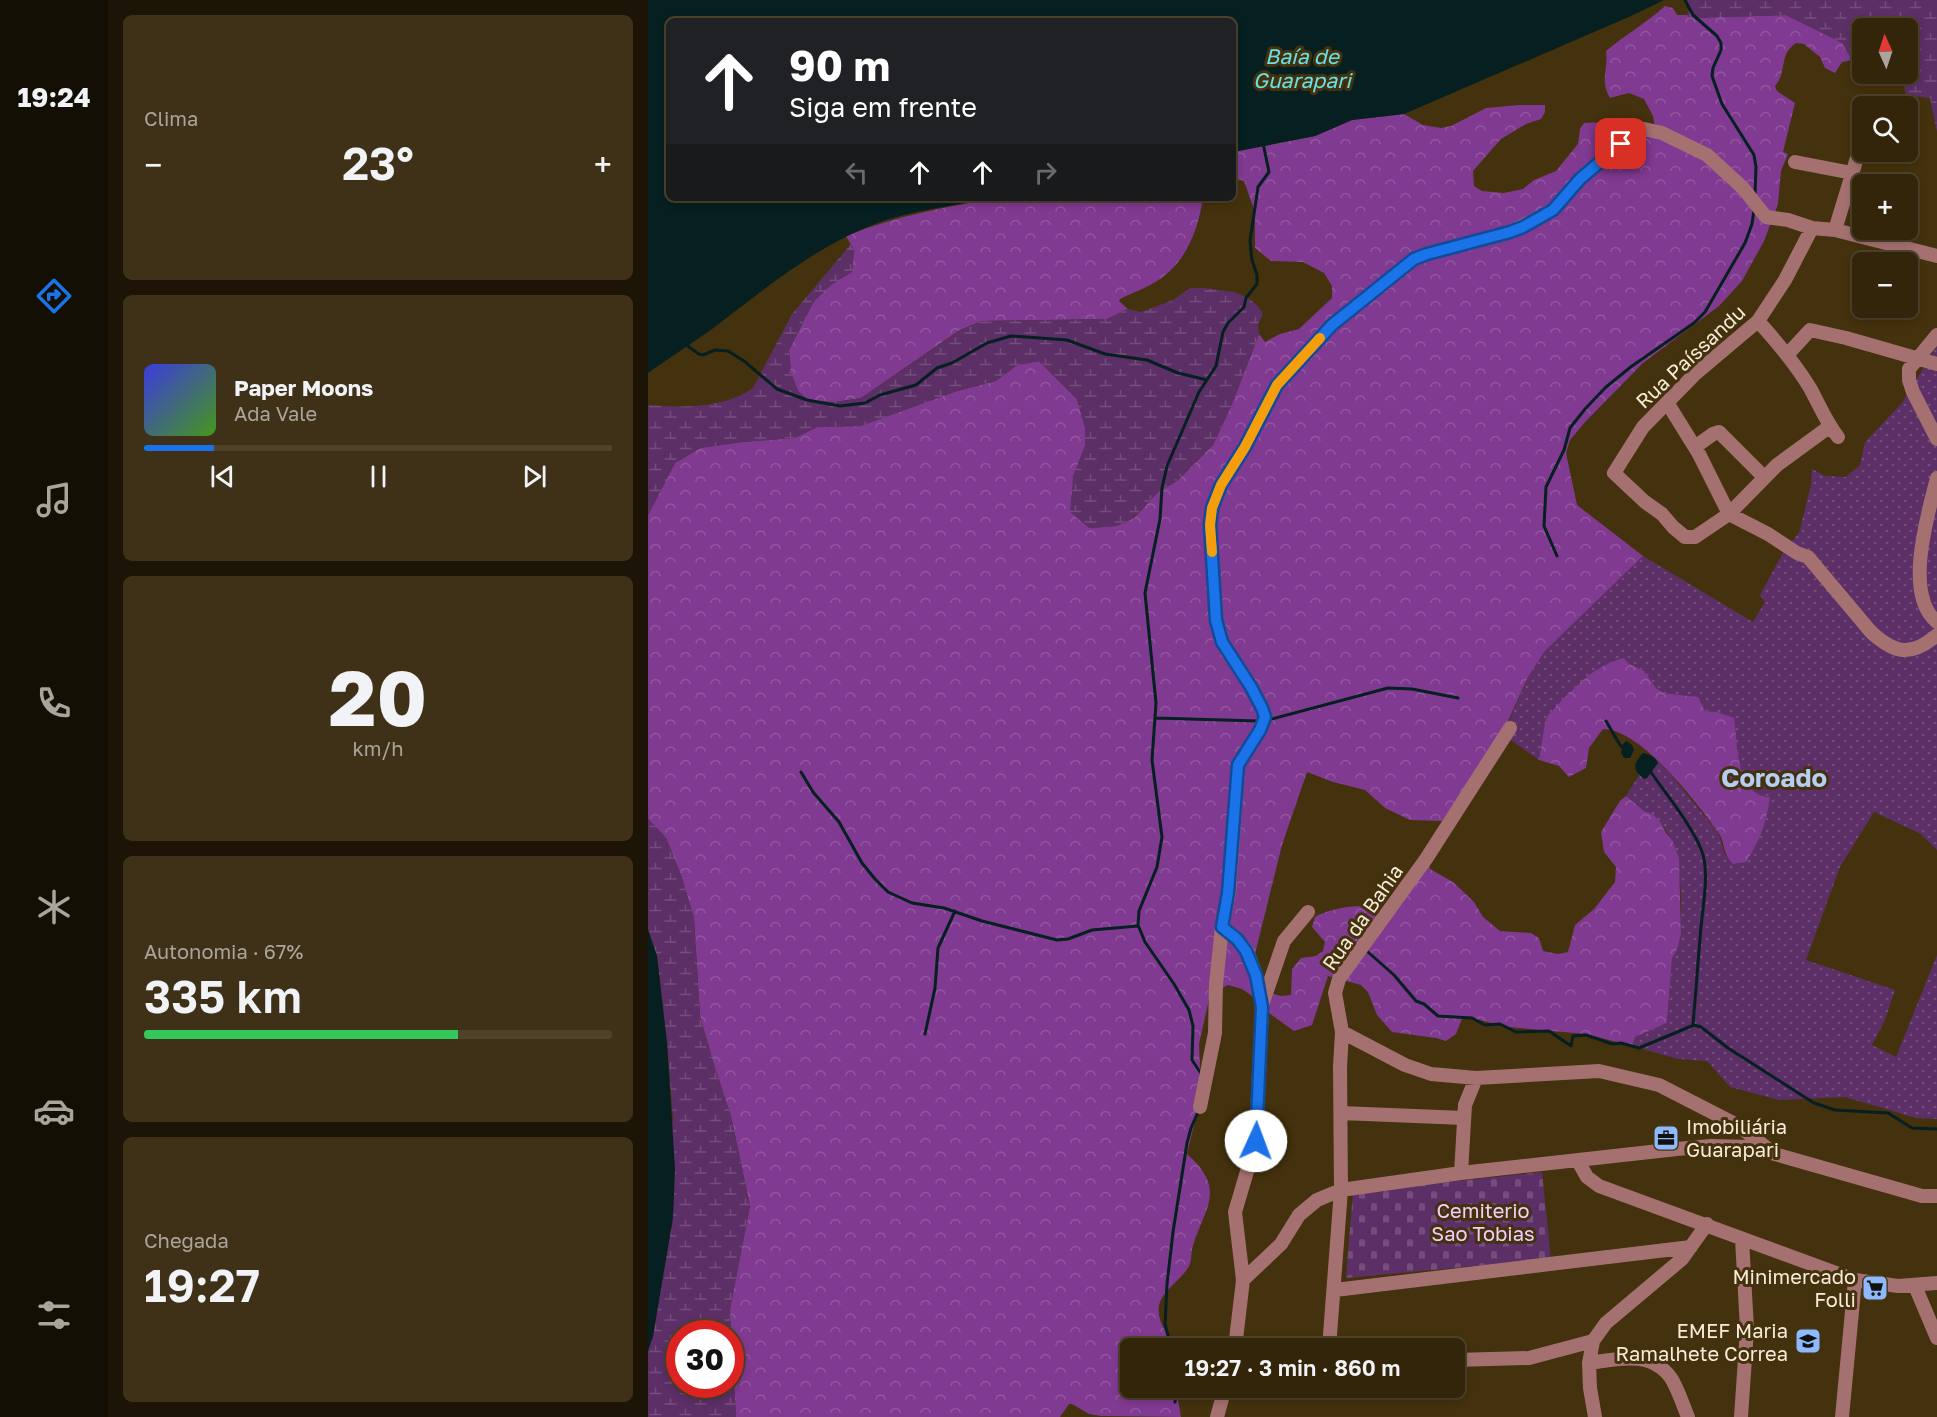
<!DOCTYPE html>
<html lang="pt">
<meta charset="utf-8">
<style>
body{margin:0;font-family:"Golos Text",sans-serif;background:#3e3118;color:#f1f3f6;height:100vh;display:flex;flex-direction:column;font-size:22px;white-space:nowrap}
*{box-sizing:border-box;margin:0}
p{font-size:20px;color:#a9a59c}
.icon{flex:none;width:33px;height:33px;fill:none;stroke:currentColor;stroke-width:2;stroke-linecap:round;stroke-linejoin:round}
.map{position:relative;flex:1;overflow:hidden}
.side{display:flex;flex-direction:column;gap:15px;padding:15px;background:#1c1406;width:540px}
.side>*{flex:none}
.banner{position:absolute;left:18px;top:18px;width:570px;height:183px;border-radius:9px;box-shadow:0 3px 9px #0003,0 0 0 2px #4e422b;background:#202124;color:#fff;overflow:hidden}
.needle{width:39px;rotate:357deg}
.buttons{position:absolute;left:1204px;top:18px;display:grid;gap:12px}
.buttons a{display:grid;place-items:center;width:66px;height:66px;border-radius:9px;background:#33250a;box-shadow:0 3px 9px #0003,0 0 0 2px #4e422b;font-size:30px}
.speed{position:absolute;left:18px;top:1320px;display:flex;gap:12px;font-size:30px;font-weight:700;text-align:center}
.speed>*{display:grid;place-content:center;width:78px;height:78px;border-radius:50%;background:#33250a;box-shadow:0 3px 9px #0003,0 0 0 2px #4e422b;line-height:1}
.speed .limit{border:9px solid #d22;background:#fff;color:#111}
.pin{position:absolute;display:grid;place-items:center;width:51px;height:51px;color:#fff;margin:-26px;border-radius:12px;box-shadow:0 3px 9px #0006}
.me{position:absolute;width:66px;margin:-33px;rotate:2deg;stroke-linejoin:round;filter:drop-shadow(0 0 4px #0008)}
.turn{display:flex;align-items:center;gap:21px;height:126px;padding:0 24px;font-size:27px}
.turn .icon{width:78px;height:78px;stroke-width:2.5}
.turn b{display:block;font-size:42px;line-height:51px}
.lanes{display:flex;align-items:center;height:57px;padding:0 24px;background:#0003;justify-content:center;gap:30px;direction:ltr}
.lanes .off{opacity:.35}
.big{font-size:45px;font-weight:600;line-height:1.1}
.side .tile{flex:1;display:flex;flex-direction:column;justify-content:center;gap:9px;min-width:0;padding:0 21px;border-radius:9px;background:#3e3118}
.side .dial{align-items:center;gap:0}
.dial b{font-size:78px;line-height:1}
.song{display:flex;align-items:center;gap:18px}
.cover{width:72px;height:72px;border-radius:9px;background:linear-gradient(135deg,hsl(240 70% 55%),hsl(100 70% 35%))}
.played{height:6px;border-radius:3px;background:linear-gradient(90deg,#1a73e8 15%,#4e422b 15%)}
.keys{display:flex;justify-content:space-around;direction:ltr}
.heat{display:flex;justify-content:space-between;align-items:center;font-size:33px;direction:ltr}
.charge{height:9px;border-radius:4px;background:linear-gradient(90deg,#34c759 67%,#4e422b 0)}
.trip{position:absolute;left:472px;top:1338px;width:345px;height:60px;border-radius:9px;background:#33250a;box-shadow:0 3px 9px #0003,0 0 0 2px #4e422b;font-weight:600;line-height:60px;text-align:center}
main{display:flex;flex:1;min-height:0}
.tabs{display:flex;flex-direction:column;width:108px;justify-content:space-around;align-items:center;background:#140f04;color:#a9a59c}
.tabs .icon{width:42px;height:42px}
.tabs .selected{color:#1a73e8}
.tabs b{font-size:27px;color:#f1f3f6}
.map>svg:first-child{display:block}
.grass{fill:url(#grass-dots)}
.forest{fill:url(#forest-crowns)}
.wetland{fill:url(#wetland-marsh);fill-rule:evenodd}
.cemetery{fill:url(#cemetery-stones)}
.water{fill:#061f20}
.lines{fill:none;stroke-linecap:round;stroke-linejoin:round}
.stream{stroke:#061f20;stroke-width:3}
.minor{stroke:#a57070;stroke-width:14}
.route-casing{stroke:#114b97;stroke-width:15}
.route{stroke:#1a73e8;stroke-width:10}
.slow{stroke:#f59e0b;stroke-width:10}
.labels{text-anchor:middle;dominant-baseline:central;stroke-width:6;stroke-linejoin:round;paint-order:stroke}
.street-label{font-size:20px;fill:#f8ecd9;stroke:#44310d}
.poi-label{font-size:20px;fill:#f8ecd9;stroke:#44310d;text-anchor:end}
.park-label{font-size:20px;fill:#f3cefc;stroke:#44310d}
.water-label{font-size:21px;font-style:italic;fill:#67e0e6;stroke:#44310d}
.district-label{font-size:26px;font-weight:bold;fill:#b6cef4;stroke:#44310d}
</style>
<main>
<nav class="tabs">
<b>19:24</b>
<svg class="icon selected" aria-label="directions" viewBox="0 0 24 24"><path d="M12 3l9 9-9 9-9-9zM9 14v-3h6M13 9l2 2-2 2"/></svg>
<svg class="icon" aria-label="music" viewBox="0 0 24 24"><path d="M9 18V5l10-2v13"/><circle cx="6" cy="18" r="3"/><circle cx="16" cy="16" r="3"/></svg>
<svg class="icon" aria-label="phone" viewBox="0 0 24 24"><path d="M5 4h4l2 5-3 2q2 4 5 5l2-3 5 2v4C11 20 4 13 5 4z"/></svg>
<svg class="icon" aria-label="climate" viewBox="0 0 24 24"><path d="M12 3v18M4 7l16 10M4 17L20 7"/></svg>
<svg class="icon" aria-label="car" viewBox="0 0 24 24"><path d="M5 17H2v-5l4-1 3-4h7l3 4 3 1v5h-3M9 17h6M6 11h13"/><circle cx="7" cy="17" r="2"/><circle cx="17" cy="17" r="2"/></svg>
<svg class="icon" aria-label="filters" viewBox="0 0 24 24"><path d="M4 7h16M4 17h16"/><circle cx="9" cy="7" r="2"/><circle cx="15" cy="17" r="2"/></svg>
</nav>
<section class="side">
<div class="tile"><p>Clima</p>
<div class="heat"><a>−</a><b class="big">23°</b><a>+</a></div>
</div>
<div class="tile">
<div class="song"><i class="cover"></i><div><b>Paper Moons</b><p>Ada Vale</p></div></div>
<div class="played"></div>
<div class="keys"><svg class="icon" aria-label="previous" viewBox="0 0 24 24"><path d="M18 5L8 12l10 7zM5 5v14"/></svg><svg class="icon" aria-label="pause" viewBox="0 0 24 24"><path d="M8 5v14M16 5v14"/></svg><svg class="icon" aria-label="next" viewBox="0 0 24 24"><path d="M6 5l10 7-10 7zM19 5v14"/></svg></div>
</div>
<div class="tile dial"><b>20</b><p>km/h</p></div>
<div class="tile"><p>Autonomia · 67%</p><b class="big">335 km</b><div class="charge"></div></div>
<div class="tile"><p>Chegada</p><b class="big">19:27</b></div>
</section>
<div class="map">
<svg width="1289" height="1417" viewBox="0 0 1289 1417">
<defs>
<pattern id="grass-dots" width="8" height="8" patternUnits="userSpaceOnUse" patternTransform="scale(1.5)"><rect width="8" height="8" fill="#5c2f67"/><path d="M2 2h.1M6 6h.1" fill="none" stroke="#744d7c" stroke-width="1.8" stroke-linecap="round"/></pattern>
<pattern id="forest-crowns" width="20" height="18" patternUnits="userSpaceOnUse" patternTransform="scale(1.5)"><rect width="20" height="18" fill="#803a91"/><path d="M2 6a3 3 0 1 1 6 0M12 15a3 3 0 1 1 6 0" fill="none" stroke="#9357a0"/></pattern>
<pattern id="wetland-marsh" width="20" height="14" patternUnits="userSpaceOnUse" patternTransform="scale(1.5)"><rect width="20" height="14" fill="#5c2f67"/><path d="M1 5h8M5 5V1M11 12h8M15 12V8" fill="none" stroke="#744d7c"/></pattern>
<pattern id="cemetery-stones" width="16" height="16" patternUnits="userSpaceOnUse" patternTransform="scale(1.5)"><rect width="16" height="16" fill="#5c2f67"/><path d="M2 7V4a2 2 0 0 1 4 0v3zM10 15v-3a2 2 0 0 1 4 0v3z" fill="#744d7c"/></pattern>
</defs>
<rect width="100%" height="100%" fill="#44310d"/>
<!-- grass -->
<path class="grass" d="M1289,346V850L1273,834L1226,812L1192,867L1158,960L1247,990L1237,1020L1224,1045L1248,1057L1289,955V1119L1268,1118L1197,1097L1131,1100L1082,1087L1059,1061L1030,1059L984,1046L987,1037L1019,1023L1024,958C1038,935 1034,869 1025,844C1025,842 1013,823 1011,821C1006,815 1001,814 996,811C989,807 983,801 978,796L998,764L1006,758L1020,771L1071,834L1077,855L1098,862C1113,839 1117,823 1122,797C1117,796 1112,797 1108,793C1092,783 1085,742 1087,724L1069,712L1057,711L1042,696L1016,693L1008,688L996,671L980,663L976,658L932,682L900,715L897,722L891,760L855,735L880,677L897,651L995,556L1105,622L1117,602L1112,595L1137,549L1151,533L1163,485L1164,469L1177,476L1198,477L1212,465L1217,442L1254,403Z"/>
<!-- forest -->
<path class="forest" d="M1017,6L1025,8L1029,15H1039L1042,18L1138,15L1195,43L1204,60L1194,62L1187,73L1177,68L1172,57L1156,44L1148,43C1130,55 1140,71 1127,86L1129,91L1147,103L1135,152L1140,154L1133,171L1130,204L1116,241L1094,281L1071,306L995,363L938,421L922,440L918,453L929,505L995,556L897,651L880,677L859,723L794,821L762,820L737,808L717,790L685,782L659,772L634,845L605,962L618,992L633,996L643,995L644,969L653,958L668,956L675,951L677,942L664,927L667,917C678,910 712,902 724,909C728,911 732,917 734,920L781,858L782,869L805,882L826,902L835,917L852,931L883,933L891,938L895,951L910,954L920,952L927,925L946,909L967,882L968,867L956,852L953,832L972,801L978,796L996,811L1006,815L1013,823L1017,832L1024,840L1031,858L1033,934L1029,949L1024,958L1019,1023L987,1037L984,1046L938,1034L860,1027L815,1016L808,1034L798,1041L788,1038L744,1032L729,1015L720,992L713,985L680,976L664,1025L646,1031L621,1013L610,1000L594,989L580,985L562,995L551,1044L552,1069L547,1121L539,1154C580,1190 556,1208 544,1249C543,1254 544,1261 541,1266C535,1278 516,1290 512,1302C506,1320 521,1332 524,1348H483V1388H528L533,1417L453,1416L441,1414L424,1404H421L412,1417H88L82,1309L102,1206L83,1116L66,1065L52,1016L46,918L33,875L18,838L0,819V515L27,463L52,448L94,442L147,438L169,427L212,426L309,391L348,381L369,365L391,361L429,399L437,427V446L425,477L441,528L468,526L486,518L510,492L529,481L565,445L584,404L611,334L617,342L632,334L651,329L684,298V286L676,273L655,262L623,261L607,248V212L596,181L585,178V152L667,136L704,120L756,114L775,125L793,128L803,126L838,108L871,105H897V112L893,119L878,124L853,139L825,171L826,186L834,191L856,193L875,189L886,180L908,171L930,144L932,129L936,123L981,121L1007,127L1005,116L996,99L981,93L962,98C951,78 961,70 958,51C977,35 998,23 1017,6Z
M349,198H555C550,230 538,263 509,281C498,288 484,293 472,299L471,301L480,309L459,319L334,321L312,330L213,398L187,402L161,401L150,391L143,373L141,350L166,301L183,285L204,271L206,250L198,236C247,216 297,207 349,198Z
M976,658L980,663L996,671L1008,688L1016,693L1050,697L1057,711L1069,712L1086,718C1090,743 1087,796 1122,797C1118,823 1113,839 1098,862L1085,864C1073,851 1078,843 1070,832C1048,802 993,729 955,729L941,748L938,768L921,777L911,766L891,760L897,722L900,715C922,692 945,665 976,658Z"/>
<!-- wetland -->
<path class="wetland" d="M1039,0H1289V132L1282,98L1258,95L1256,85L1242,74H1260V28H1215V62L1204,60L1194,43L1138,15L1042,18L1039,15L1042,8Z
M203,244L206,250L204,272L183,285L166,301L141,350L143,373L150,391L161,401L187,402L213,398L313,330L334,321L459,319L480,309L493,312L525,300L542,288H556L586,292L600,298L610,306L615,314L610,324L611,334L584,404L565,445L528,481L510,492L485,518L468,526L441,528L422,512L425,477L437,446V427L429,399L391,361L369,365L348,381L309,391L212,426L169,427L147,438L94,442L52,448L27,463L0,515V405C34,408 77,408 105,388L144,314Z
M0,819L18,838L33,875L46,918L52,1016L66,1065L83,1116L102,1206L82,1309L88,1417H0V1351L5,1336L17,1258L25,1118L19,1043L9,956L0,929ZM32,1334H82V1384H32Z"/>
<!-- cemetery -->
<path class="cemetery" d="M894,1172L903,1259L698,1278L705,1192Z"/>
<!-- water -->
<path class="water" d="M0,0H1016L983,16L756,114L704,120L667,136L585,152V21H21V198H349C308,205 263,210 224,225C164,249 115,290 64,329C43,344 21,358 0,373Z
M978,741L984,745L986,750L982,758H976L973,752L975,744Z
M995,753C1001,754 1008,757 1010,763L999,778L996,779C984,769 985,764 995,753Z
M0,930L9,956L19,1043L27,1169L25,1218L5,1336L0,1351Z"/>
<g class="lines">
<!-- stream -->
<path class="stream" d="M1037,0L1045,15L1069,36L1073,43V50L1065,68L1064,76L1074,104L1106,155L1108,167L1107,194
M38,345L51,354L55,355L67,350L80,351L96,361L129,389L159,400L192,406L217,403L232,395L268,385L289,368L304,363L339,343L363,336L419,340L457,354L499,360L530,373L559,380
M909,556L896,526L898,487L916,450L922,428L937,409L958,387L984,366L1046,323L1057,312L1097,243L1104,224L1106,210
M507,718L610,721
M620,720L740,688L764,689L810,698
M958,721L972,745L977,749
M1002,771C1018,794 1042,823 1053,849C1062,869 1055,905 1053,927C1050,960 1048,992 1045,1024
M153,772L165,792L191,822L214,863L227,879L240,892L264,903L296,908L334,921L409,940L420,939L444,930L490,926
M720,952L746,975L768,1001L776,1004L790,1016L824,1018L837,1025L852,1024L868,1032L901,1031L923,1046L925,1036L938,1035L964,1044L973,1043L991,1048L1046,1025L1053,1027L1080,1048L1166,1103L1187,1110L1240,1113L1264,1128L1289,1129
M277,1034L287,988L290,948L307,911
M554,1075L544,1060L545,1026L541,1010L526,984L497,942L490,925L491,911L509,867L514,837L504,760L508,703L497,593L512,519L514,488L519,466L551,392L568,366L575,332L580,323L596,307L598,298L609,284V275L604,260L602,241L610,187L621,172L615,143
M523,1348L517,1324L519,1284L525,1232L539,1143L543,1128L551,1110
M527,1402L529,1388"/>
<!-- minor -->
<path class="minor" d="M1147,162L1204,173
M1164,228L1137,280L1110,321L1046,375L995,427L966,473L997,502L1014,514L1025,527L1037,537H1047L1081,514L1129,465L1181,427
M1187,230L1215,138
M1110,321C1129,342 1147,363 1162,388C1171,404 1178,422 1190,437
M1289,335L1261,369V380L1265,392L1289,439
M1140,354L1162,330L1198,338L1289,364
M1020,404L1051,454L1081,514L1120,534L1149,553L1160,557L1223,632C1247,654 1263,657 1289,635
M1047,447L1065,434L1071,432L1116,477
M1289,478C1280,514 1255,595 1289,622
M574,927L589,939L599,951L608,975L614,1007L608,1141L587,1212L595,1280L587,1348
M614,1005L636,941L660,912
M694,1032L757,1065L783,1074L828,1078L951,1071L1011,1085L1091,1126L1120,1149
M552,1107L567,1033L568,984L574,927L581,893L590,765L612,730L617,717L614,708L603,687L574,642L568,620L562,525L564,508L573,485L597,447L629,385L684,325L766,259L779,254L862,232L890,218L905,210L932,179L984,135L996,129L1014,133L1059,155L1095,188L1118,217L1140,220L1164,228L1187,230L1289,256
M693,1113L816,1118
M930,1161L939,1177L951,1186L1207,1280L1250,1286L1289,1283
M813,1173L817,1105L828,1078
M595,1280L633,1244L651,1215L669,1200L693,1190L813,1173L1029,1149L1063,1146L1102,1147L1274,1196H1289
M1267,1286L1289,1338
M687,1290L1043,1247
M681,1348L693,1190L692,1067L694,1032L687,993L691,979L778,859L862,728
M807,1360L881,1358L945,1341
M941,1363C970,1359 1003,1350 1023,1378C1030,1389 1035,1405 1040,1417
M569,1417L577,1388
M947,1417L942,1388L941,1363L945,1341L958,1323L1034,1259L1059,1224
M1093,1417L1099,1329L1094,1239
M1194,1417L1207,1280"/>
</g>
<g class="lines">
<!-- route casing -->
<g class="route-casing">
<path id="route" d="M608,1141L614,1007L608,975L598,951L589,939L574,927L580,893L590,765L612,730L617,717L614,708L603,687L574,642L568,620L562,525L564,508L573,485L597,447L629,385L684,325L766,259L779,254L862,232L875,227L905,210L932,179L973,144"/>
</g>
<!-- route -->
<use href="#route" class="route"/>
<!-- slow -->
<path class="slow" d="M564,552L562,525L564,508L573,485L597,447L629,385L672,338"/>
</g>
<!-- icons -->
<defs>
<g id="office-square" transform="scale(1.35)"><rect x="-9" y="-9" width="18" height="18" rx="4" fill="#8eb9fd" stroke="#44310d"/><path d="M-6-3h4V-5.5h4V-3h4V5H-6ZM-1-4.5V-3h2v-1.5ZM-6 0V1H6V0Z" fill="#111"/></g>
<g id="supermarket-square" transform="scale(1.35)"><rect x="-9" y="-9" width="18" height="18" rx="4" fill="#8eb9fd" stroke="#44310d"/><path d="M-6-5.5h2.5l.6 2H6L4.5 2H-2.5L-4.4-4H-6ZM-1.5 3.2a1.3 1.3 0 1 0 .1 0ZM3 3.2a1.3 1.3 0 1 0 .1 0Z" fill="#111"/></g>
<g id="school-square" transform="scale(1.35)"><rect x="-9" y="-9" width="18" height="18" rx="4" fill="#8eb9fd" stroke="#44310d"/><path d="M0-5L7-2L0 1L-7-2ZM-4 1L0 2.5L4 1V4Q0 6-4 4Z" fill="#111"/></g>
</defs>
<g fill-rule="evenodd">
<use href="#office-square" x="1018" y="1138"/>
<use href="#supermarket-square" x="1227" y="1288"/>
<use href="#school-square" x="1160" y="1341"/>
</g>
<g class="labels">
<!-- street labels -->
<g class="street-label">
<text transform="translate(1042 356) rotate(-43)">Rua Paíssandu</text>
<text transform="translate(714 917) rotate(-55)">Rua da Bahia</text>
</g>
<!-- poi labels -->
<g class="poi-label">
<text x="1038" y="1126" text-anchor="start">Imobiliária<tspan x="1038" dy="23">Guarapari</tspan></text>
<text x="1208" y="1276">Minimercado<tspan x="1208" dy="23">Folli</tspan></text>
<text x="1140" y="1330">EMEF Maria<tspan x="1140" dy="23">Ramalhete Correa</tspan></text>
</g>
<!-- park labels -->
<g class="park-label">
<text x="835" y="1210">Cemiterio<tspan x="835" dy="23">Sao Tobias</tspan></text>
</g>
<!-- water labels -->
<g class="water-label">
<text x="654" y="56">Baía de<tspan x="654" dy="24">Guarapari</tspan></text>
</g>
<!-- district labels -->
<g class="district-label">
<text x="1126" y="777">Coroado</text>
</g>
</g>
</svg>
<div class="buttons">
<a><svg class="needle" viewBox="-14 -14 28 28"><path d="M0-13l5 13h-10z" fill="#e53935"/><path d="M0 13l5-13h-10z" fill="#a9a59c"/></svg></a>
<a><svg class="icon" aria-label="search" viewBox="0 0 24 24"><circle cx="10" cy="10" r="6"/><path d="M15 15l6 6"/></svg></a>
<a>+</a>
<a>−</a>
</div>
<div class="speed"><div class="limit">30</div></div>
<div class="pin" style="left:973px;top:144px;background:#d93025"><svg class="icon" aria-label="arrive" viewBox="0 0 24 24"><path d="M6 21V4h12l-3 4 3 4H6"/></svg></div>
<svg class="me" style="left:608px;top:1141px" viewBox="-20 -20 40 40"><circle r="19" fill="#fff"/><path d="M0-13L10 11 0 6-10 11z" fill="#1a73e8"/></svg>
<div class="trip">19:27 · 3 min · 860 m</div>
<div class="banner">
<div class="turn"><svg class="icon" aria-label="ahead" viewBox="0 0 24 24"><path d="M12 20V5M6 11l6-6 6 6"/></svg><div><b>90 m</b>Siga em frente</div></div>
<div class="lanes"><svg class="icon off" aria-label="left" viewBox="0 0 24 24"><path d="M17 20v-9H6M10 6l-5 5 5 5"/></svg><svg class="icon" aria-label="ahead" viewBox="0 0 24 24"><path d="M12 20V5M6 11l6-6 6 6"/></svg><svg class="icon" aria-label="ahead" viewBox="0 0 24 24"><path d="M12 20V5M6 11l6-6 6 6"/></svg><svg class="icon off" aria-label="right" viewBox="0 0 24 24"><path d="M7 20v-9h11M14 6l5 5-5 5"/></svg></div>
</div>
</div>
</main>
